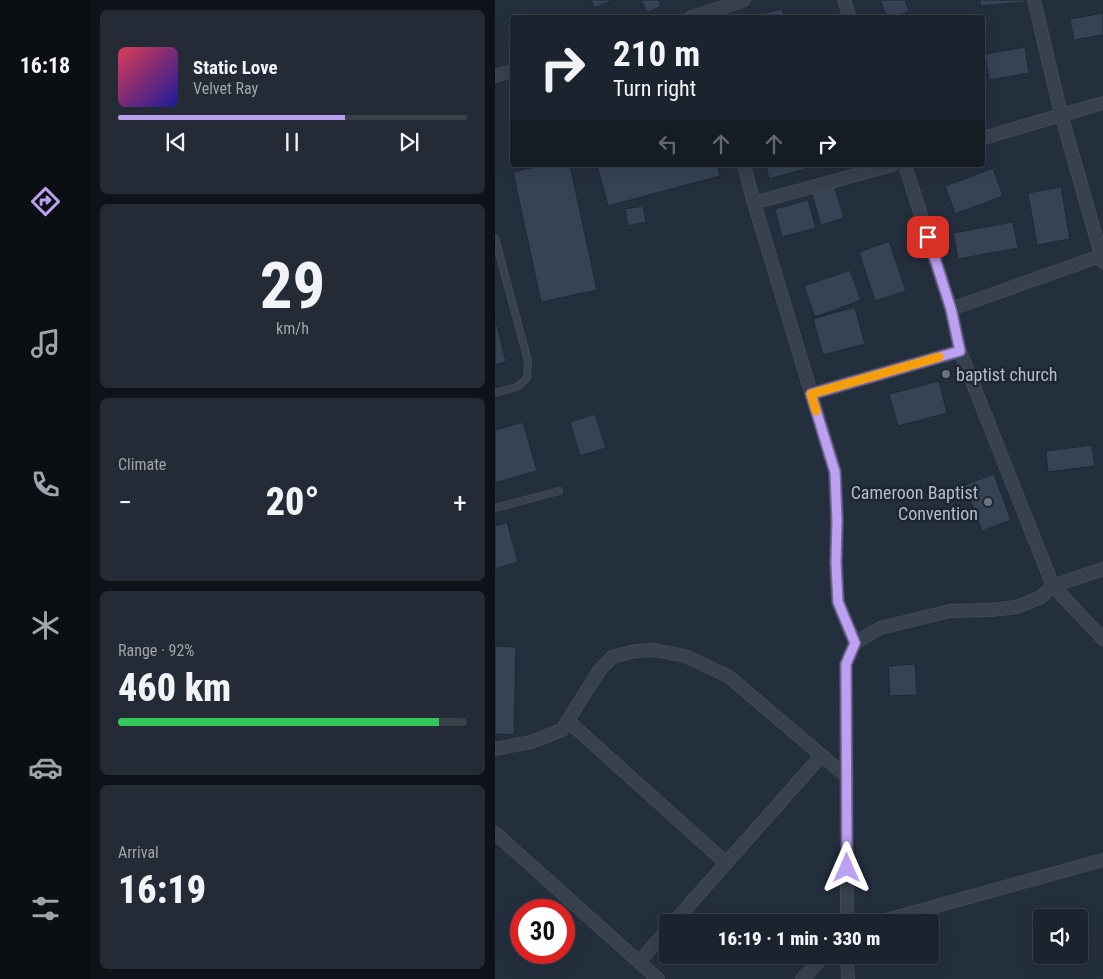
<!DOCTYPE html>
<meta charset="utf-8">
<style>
body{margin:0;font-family:"Roboto Condensed",sans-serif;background:#242b36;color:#f1f3f6;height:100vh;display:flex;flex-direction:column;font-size:19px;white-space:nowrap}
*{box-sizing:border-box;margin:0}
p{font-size:16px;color:#a0a4aa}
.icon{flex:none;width:28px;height:28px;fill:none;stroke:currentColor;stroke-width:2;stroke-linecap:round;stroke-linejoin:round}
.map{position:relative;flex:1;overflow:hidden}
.details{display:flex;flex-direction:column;gap:10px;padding:10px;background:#0f1319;width:405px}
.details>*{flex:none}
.banner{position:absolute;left:15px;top:15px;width:475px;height:152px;border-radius:5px;box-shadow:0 5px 20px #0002,0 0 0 1px #39404a;background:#1b232e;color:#f1f3f6;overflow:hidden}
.tools{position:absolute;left:538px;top:909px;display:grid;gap:10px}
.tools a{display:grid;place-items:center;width:55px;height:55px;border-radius:5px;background:#1b232e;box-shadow:0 5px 20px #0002,0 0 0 1px #39404a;font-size:25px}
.speed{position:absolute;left:15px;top:899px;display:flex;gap:10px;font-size:25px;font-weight:700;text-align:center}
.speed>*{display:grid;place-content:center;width:65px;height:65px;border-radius:50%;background:#1b232e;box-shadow:0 5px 20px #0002,0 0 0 1px #39404a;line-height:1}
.speed .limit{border:8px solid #d22;background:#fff;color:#111}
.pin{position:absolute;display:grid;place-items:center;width:42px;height:42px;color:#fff;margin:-21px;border-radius:10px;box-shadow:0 2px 8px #0006}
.me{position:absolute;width:55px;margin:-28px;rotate:0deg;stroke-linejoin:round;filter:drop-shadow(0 0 4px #0008)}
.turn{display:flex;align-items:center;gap:18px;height:105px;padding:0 20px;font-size:22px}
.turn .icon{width:65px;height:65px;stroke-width:2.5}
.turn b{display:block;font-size:35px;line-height:42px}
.lanes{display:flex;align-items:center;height:48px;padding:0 20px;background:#0003;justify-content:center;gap:25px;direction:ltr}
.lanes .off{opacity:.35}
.big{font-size:38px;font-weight:800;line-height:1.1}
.details .card{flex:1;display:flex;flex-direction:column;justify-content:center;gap:8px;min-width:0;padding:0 18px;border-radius:8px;background:#242b36}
.details .dial{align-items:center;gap:0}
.dial b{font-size:65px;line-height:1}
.song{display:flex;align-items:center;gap:15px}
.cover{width:60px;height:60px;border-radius:8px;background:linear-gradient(135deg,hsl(350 70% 55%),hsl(240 70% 35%))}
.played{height:5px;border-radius:2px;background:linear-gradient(90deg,#bca0f2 65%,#39404a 65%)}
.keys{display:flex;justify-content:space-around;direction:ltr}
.heat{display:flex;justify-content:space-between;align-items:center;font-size:28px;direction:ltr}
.charge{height:8px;border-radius:4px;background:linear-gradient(90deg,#34c759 92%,#39404a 0)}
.trip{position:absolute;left:164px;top:914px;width:280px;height:50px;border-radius:5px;background:#1b232e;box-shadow:0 5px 20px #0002,0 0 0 1px #39404a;font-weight:800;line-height:50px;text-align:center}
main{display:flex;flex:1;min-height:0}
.dock{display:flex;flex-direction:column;width:90px;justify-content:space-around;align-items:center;background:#0b0e12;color:#a0a4aa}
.dock .icon{width:35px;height:35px}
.dock .selected{color:#bca0f2}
.dock b{font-size:22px;color:#f1f3f6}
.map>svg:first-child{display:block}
.building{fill:#364354;stroke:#1f2835}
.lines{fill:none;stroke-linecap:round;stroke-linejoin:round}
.service-casing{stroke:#414a57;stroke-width:8}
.minor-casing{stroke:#414a57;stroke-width:14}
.service{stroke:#38414e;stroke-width:6}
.minor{stroke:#38414e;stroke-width:12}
.route-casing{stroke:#7a689d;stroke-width:12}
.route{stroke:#bca0f2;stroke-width:9}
.slow{stroke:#f59e0b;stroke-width:9}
.worship-dot{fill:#6b7280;stroke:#1d2633;stroke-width:2}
.labels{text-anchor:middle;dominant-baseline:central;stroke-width:5;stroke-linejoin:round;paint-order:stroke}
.poi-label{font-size:18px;fill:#b4bcc9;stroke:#1d2633;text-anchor:start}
</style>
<main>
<nav class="dock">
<b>16:18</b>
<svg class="icon selected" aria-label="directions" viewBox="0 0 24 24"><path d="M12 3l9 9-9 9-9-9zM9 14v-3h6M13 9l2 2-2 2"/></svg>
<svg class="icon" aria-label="music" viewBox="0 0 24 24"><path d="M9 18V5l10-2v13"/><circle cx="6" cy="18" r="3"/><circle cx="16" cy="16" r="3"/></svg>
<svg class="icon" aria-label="phone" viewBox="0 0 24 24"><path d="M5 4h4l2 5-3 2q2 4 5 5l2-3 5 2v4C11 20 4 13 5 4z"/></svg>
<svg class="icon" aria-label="climate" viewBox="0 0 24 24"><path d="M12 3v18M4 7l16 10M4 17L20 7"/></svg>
<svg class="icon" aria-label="car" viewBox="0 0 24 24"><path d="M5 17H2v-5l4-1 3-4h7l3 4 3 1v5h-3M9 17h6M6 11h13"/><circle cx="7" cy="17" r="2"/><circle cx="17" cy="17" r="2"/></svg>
<svg class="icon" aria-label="filters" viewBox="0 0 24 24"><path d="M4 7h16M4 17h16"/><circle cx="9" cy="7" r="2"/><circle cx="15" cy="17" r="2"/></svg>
</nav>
<section class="details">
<div class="card">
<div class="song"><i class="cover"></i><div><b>Static Love</b><p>Velvet Ray</p></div></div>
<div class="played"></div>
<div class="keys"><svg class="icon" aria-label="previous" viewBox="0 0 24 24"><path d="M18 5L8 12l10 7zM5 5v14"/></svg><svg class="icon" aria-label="pause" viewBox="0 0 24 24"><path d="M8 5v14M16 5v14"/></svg><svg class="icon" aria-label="next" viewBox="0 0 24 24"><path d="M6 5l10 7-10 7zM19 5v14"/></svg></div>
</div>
<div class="card dial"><b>29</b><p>km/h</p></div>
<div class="card"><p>Climate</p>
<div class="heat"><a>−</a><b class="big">20°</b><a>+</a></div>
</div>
<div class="card"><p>Range · 92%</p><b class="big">460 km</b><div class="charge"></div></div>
<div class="card"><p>Arrival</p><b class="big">16:19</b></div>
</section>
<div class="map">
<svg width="608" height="979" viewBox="0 0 608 979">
<rect width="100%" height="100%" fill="#242f3e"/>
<!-- building -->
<path class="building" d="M96,0H119L99,8Z
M146,0H164L166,6L152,13Z
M385,0H410L414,11L397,18H392Z
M485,0H531V2L485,6Z
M287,9L289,18H272L270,13Z
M608,13V35L579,40L575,19Z
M530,47L534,73L494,80L490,54Z
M49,165H75L102,290L46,302L18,172Z
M102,165H223L225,176L113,206Z
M271,165H309L310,169L274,179Z
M498,168L508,196L460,214L450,186Z
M338,181L349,218L326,225L315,188Z
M566,187L575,239L542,245L533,193Z
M313,200L321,228L287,237L280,209Z
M148,206L151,222L133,226L130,209Z
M518,222L523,248L463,259L458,233Z
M394,241L411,291L380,301L364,252Z
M355,270L366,300L320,317L309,286Z
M360,307L370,344L328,355L318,319Z
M0,317L11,362L0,365Z
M444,381L452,413L403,426L394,394Z
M100,414L111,448L85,456L75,422Z
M28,422L42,471L0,483V430Z
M597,445L600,466L553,472L551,451Z
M499,474L516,520L487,531L470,485Z
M12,522L23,562L0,569V526Z
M0,646L21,647L19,735L0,734Z
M420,664L422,695L395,696L393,666Z"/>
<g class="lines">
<!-- service casing -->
<g class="service-casing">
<path id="service" d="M0,238L33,361L32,378L22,387L0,393
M0,508L64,491"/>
</g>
<!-- minor casing -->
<g class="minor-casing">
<path id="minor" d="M349,0L355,18
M539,0L566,114L608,262
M195,18L249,0
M0,76L18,71
M488,138L608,103
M249,165L259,203L340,472L342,520L341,563L343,602L360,643
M410,165L456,309L465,351L558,586L608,639
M259,203L397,165
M456,309L608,255
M316,394L465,351
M73,721L231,863
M0,749L36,742L67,730L104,671L117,657L140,651L159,650L190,656L233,676L352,777
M0,833L163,979
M179,922L327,755
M352,922L351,664L360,643L385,628L455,611L495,610L522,607L546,597L558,586L608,569
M384,922L608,860
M352,955L353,979
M144,962L172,930
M307,979L330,955"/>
</g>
<!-- service -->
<use href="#service" class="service"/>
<!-- minor -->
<use href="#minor" class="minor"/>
</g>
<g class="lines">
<!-- route casing -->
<g class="route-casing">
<path id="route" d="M352,868L351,664L360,643L343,602L341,563L342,520L340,472L316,394L465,351L456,309L433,237"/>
</g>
<!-- route -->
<use href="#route" class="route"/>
<!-- slow -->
<path class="slow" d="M321,411L316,394L444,357"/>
</g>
<!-- markers -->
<g class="worship-dot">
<circle cx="451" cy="374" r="5"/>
<circle cx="493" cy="502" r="5"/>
</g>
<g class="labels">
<!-- poi labels -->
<g class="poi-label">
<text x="461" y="374">baptist church</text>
<text x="483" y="492" text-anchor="end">Cameroon Baptist<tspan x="483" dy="21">Convention</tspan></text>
</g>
</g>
</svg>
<div class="tools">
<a><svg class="icon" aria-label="sound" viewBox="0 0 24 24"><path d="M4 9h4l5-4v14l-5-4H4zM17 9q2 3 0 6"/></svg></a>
</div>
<div class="speed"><div class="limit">30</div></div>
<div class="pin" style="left:433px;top:237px;background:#d93025"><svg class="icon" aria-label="arrive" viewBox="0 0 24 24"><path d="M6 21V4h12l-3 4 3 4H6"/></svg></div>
<svg class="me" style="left:352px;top:868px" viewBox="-20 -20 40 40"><path d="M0-17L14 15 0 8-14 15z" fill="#bca0f2" stroke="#fff" stroke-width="4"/></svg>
<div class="trip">16:19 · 1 min · 330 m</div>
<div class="banner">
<div class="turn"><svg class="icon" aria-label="right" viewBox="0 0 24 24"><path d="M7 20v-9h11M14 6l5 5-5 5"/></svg><div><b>210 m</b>Turn right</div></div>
<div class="lanes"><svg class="icon off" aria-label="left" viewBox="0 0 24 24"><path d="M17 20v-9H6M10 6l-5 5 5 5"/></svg><svg class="icon off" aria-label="ahead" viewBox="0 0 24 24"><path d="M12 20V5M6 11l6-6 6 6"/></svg><svg class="icon off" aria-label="ahead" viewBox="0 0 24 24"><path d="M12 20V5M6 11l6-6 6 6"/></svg><svg class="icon" aria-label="right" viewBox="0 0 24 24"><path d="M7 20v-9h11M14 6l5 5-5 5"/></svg></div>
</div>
</div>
</main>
